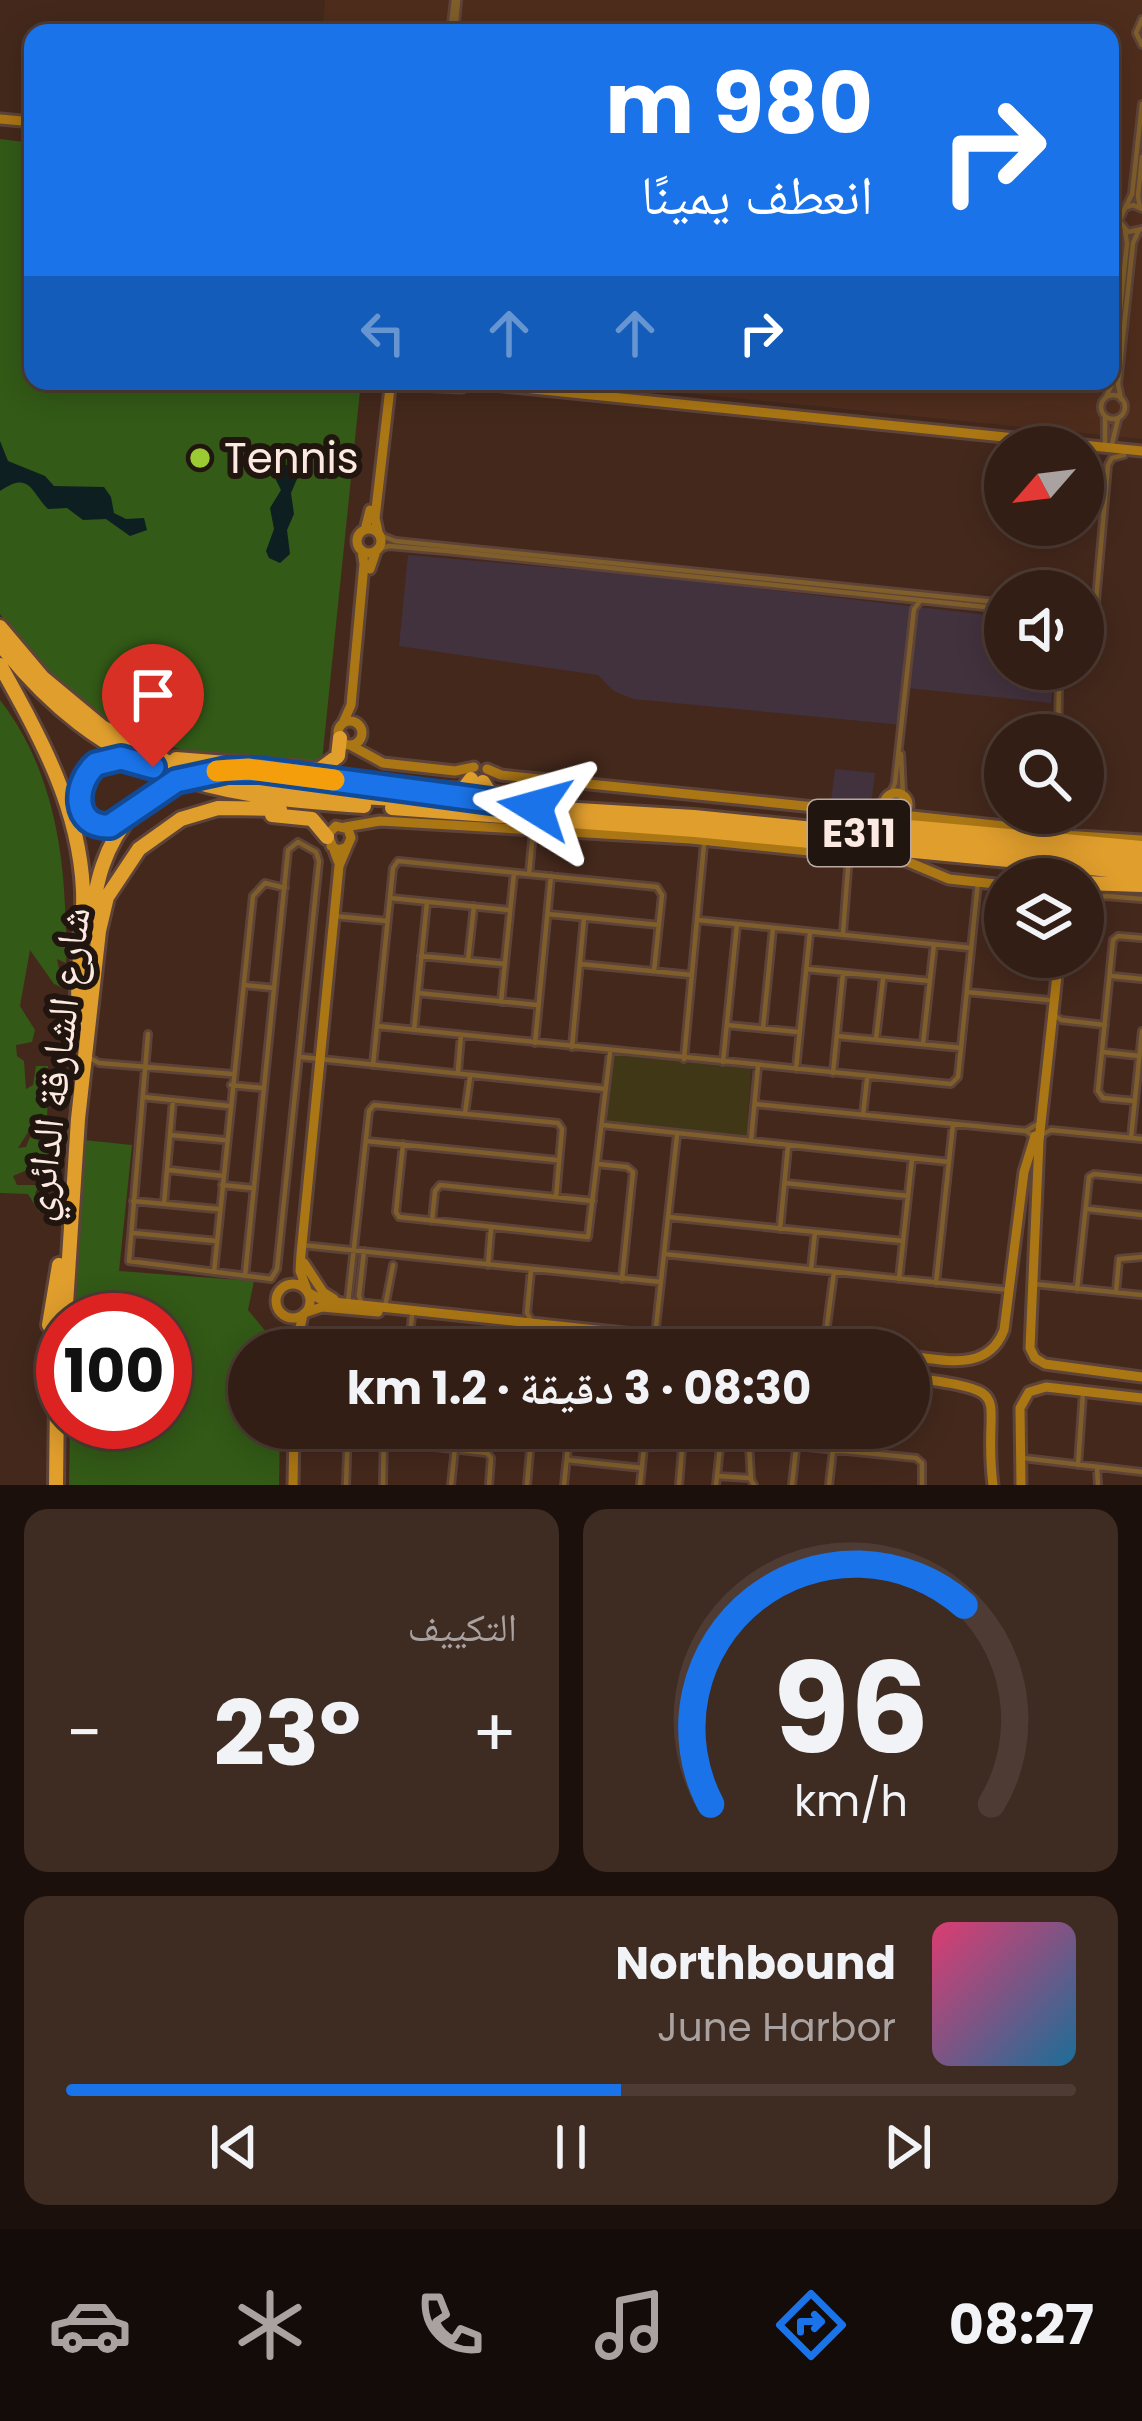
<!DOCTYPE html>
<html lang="ar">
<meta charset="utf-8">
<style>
body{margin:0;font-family:Poppins,"Noto Naskh Arabic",sans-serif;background:#3e2b22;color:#f1f3f6;direction:rtl;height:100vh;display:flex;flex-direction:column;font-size:45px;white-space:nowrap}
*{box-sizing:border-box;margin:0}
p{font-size:39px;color:#a9a2a0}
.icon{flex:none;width:66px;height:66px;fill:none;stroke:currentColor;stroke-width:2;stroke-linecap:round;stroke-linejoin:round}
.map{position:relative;height:1485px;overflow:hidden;direction:ltr}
.drawer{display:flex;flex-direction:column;gap:24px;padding:24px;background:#1c100c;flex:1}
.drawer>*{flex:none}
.banner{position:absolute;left:24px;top:24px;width:1095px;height:366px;border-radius:24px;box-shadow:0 6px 30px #0003,0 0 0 3px #4e3c34;direction:rtl;background:#1a73e8;color:#fff;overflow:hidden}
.needle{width:78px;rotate:242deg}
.controls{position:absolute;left:984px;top:426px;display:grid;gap:24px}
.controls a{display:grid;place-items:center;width:120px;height:120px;border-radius:50%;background:#331e15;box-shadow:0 6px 30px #0003,0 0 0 3px #4e3c34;font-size:60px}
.speed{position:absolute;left:36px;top:1293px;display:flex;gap:24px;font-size:60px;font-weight:700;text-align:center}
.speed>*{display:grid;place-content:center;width:156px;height:156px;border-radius:50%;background:#331e15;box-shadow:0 6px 30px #0003,0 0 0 3px #4e3c34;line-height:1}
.speed .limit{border:18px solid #d22;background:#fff;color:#111}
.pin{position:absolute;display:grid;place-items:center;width:102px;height:102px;color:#fff;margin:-123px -51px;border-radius:50% 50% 50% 0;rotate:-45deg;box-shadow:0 0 12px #0007}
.pin .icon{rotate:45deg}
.me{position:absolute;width:132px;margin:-66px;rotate:278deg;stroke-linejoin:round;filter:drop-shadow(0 0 9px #0008)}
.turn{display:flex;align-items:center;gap:42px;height:252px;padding:0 48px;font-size:54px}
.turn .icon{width:156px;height:156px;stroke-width:2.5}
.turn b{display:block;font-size:84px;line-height:102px}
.lanes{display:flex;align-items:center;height:114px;padding:0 48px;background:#0003;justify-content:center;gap:60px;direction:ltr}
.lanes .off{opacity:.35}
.big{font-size:90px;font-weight:700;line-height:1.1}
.drawer .widget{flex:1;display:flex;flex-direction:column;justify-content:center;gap:18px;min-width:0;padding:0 42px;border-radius:24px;background:#3e2b22}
.drawer .dial{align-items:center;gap:0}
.dial svg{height:312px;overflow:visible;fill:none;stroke:#4e3c34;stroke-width:7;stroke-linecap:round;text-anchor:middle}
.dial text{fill:#f1f3f6;stroke:none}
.song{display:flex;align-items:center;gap:36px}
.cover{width:144px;height:144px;border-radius:18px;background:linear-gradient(135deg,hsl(340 70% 55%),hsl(200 70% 35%))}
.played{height:12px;border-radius:6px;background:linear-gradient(90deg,#1a73e8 55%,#4e3c34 55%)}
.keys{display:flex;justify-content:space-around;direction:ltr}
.heat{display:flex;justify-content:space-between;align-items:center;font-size:66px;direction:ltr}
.drawer .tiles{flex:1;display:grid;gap:24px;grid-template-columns:1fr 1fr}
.widget:last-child{grid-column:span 2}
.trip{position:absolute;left:228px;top:1329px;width:702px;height:120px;border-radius:60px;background:#331e15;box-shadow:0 6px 30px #0003,0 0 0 3px #4e3c34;font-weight:700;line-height:120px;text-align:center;direction:rtl}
.menu{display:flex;height:192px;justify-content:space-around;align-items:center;background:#140c08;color:#a9a2a0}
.menu .icon{width:84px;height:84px}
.menu .selected{color:#1a73e8}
.menu b{font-size:54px;color:#f1f3f6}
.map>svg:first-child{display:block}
.commercial{fill:#42323e}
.built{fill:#4f2d1d}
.green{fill:#335a17}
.sand{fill:#403717}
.water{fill:#0e1f22}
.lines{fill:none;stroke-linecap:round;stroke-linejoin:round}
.street-casing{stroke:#5e4338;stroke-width:10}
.secondary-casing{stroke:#5e4338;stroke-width:15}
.highway-casing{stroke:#5e4338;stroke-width:20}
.street{stroke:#7f5e2b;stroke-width:4.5}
.secondary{stroke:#ab7614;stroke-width:9}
.highway{stroke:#e09e2d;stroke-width:14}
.highway-bridge-casing{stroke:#5e4338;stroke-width:20;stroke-linecap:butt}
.highway-bridge{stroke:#e09e2d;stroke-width:14}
.route-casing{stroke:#114b97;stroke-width:30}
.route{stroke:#1a73e8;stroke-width:21}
.slow{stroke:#f59e0b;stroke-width:21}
.poi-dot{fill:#9cca32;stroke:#21150f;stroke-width:4.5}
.labels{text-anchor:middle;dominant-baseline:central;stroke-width:12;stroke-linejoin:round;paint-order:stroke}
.shield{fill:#21150f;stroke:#baa9a2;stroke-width:3}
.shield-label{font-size:39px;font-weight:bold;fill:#fce9e1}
.poi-label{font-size:42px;fill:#fce9e1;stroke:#21150f;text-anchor:start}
.street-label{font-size:42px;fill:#fce9e1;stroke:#21150f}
</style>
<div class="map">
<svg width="1142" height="1485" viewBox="0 0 1142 1485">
<rect width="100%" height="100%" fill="#44281c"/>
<!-- commercial -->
<path class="commercial" d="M408,555L639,575L1005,617V669H1055L1051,703L908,688L903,725L633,699L614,691L598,675L399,646Z
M835,769L875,773L872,797L865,804L831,801Z"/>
<!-- built -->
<path class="built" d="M325,0H1142V439L566,381H1110V33H322Z"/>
<!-- green -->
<path class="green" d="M0,139L33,143V381H361L322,761L313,766C264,762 213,759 165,745C99,726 39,668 0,614Z
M0,700C46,759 62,833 65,906C65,926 68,943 66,963L57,959L63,988L54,984L30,950L20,1006L35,1030L32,1042L16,1045L17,1056L24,1061L26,1089L33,1085L36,1066H48L47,1128L32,1126L18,1148L26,1147L30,1137L49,1145L42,1173L27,1170L13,1176L17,1185H40L35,1193L44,1205L39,1212L28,1194L0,1193Z
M84,1140L132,1145L119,1271L254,1281L248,1310L281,1350H249V1428H280L279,1485H69L70,1422H165V1320H71Z"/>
<!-- sand -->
<path class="sand" d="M614,1055L751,1069L747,1136L607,1124L610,1058Z"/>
<!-- water -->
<path class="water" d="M0,441L8,461L45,476L54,486L104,487L111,497L114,513L126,519L144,518L147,530L130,536L106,519L83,520L67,508L48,509C31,492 30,470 0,491Z
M278,464L294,466L300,472L291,493L294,514L287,530L290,554L280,563L269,558L266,551L274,529L270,508L281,490L272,472Z"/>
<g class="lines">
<!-- street casing -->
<g class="street-casing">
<path id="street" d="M1142,19L1136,33L1142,45
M450,33L454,0
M455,33L458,0
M1125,208L1132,194L1142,104
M1140,208L1138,196L1142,157
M1142,209L1133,205L1125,208L1119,221L1128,232L1142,229
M1101 407a12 12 0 1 1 24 0a12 12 0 1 1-24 0Z
M1106,397L1112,384L1127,243L1125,231
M1121,399L1118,384L1133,243L1138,232
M1105,446V416
M1111,448L1118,419
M380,535L395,541L1005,603
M379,549L389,546L447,551L1005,609
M1095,612L1108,465L1112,458L1124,455
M1083,614L1091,611L1098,619L1092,627L1083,624
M1058,735L1059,684L1066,669
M901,754L903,796
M1083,774L1086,775
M890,795L895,783L914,609L920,601
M529,874L533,832
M390,898L509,910
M1083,901L1106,896L1142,899
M548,914L659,925
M334,916L387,921
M698,920L971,948
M843,933L849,855
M421,956L505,964
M468,960L474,906
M580,964L692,975
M806,969L930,981
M1112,976L1142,979
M244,985L274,988
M967,992L1048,1000
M418,993L537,1005
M501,1002L514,873
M1053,1014L1061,1020L1105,1025
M727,1025L798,1032
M377,1026L951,1084L958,1077L978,882
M763,1028L773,928
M414,1030L427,902
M148,1034L129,1261L271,1279L277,1269L319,861L316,852L298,842L288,850L245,1276
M837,1036L961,1048
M876,1039L883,979
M535,1043L551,876
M923,1044L934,944
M572,1047L584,918
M1103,1052L1139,1056
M301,1057L606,1089
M90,1058L99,1063L232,1074
M684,1059L704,844
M723,1062L737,924
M373,1065L393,868L398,861L657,887L662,895L654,971
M796,1069L810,932
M458,1071L461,1035
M833,1073L843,973
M231,1085L262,1088
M143,1097L229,1106
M1135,1101L1103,1098L1098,1091L1113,940L1118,936L1142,938
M755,1104L1026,1131L1034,1137
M465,1113L470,1077
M863,1115L867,1079
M603,1125L949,1162
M1026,1131L1036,1125
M170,1135L224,1140
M1041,1135L1051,1130L1142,1139
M1131,1138L1142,1031
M366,1141L557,1160
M751,1141L758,1066
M403,1144L396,1212L399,1217L588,1237L610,1053
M598,1164L627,1167L633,1172L622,1279
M169,1170L223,1176
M785,1183L908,1196
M222,1185L252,1188
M133,1201L217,1209
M164,1204L173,1100
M1088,1209L1142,1215
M668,1217L903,1241
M432,1221L435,1191L440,1185L593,1201
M780,1229L788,1146
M133,1233L217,1241
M302,1245L661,1282
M664,1254L1009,1290
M488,1265L491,1229
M811,1269L815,1232
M531,1270L527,1313L532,1322
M214,1272L253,896L265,883L285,888
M899,1279L912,1159
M936,1283L953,1124
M1034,1284L1142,1295
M1077,1289L1089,1177L1094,1174L1142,1179
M1116,1292L1119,1259L1142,1257
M348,1302L369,1111L374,1105L558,1123L562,1129L556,1197
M362,1304L359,1296L364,1251
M385,1307L393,1265
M662,1337L656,1327L677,1135
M824,1348L834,1272
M408,1350L412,1316
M578,1350L579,1333
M654,1350L661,1342
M646,1431L916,1458L922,1463V1485
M384,1441L487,1453L491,1458L489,1485
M749,1444L751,1479
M816,1446L818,1428
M1023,1458L1142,1472
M567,1460L642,1468
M1078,1465L1083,1393
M1097,1467L1098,1485
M717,1476L750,1478L754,1485
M346,1485L348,1428
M383,1485L384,1428
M451,1485L455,1448
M527,1485L532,1428
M564,1485L570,1428
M640,1485L646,1428
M679,1485L683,1437
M716,1485L721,1438
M792,1485L796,1449
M829,1485L833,1450"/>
</g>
<!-- secondary casing -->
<g class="secondary-casing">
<path id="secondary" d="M0,119L33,122
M455,381L1142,451
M396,384L462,387
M357 541a12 12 0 1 1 24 0a12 12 0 1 1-24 0Z
M365,530L370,510
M378,532L375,518L390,388
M370,569L376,551
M338 733a12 12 0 1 1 24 0a12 12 0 1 1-24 0Z
M343,723L351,705L364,564L362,551
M350,745L383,763L455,771L474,767
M487,769L501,775L844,810
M884 805a12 12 0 1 1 24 0a12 12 0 1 1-24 0Z
M1065,813L1071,822L1065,834
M903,815L1049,831
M345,827L380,821L691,839L906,861L949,879L1005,885
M1050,832L1047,820L1052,813
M1063,835L1142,840
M331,846L339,850L347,847L351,838L348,829L336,826L328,834L338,861
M1059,957L1039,1141L1030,1348L1035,1358L1045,1364L1142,1377
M304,1263L323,1292L334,1299
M276 1301a17 17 0 1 1 34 0a17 17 0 1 1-34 0Z
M307,1290L300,1271L301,1254L339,866L347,847
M309,1293L324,1301L662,1337L848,1350
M307,1312L322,1307L378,1312
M295,1350L303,1315
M909,1356C945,1360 988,1372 1004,1330L1024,1172L1035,1136
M909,1377C1023,1393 981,1390 993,1485
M293,1485L294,1428
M1021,1485L1020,1408L1029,1392L1046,1387L1142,1398"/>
</g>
<!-- highway casing -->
<g class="highway-casing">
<path id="highway" d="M0,627L43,678L102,727L169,763L237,785L362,797L694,817L1142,862
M0,644C103,774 207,797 364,806
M0,665C40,737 79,806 83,890C85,933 74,978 80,1021
M176,759L319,770L338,756L340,738
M334,780L429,793
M483,782L490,793L535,799
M424,788L462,791L471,779
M392,808L695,830L1142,873
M839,810L864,815L866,819
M272,815L312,819L327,837
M902,816V823L909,827L1142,848
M122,820L106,827L90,822C63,789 93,750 132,761
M826,821L878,823L887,814
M1083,883L1142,885
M90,931C95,884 103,846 135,810
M65,1320L78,1119L99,931L107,897L139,849L181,819L218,808L280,809
M49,1325L59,1265
M56,1485L58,1312"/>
</g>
<!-- street -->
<use href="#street" class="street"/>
<!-- secondary -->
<use href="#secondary" class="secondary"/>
<!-- highway -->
<use href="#highway" class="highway"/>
<!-- highway-bridge casing -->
<g class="highway-bridge-casing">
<path id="highway-bridge" d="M135,810C192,756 264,771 334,780"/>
</g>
<!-- highway-bridge -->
<use href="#highway-bridge" class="highway-bridge"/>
</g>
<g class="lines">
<!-- route casing -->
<g class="route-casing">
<path id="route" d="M153,767L121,758L96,764C73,784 72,828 110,826L176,781L227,770H259L535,807"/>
</g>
<!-- route -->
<use href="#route" class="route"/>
<!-- slow -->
<path class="slow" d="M217,771L248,769L334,780"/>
</g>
<!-- markers -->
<circle class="poi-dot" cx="200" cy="458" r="12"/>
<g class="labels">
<!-- shield labels -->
<rect class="shield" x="808" y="800" width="102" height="66" rx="9"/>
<g class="shield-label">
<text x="859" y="833">E311</text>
</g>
<!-- poi labels -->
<g class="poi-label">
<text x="224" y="458">Tennis</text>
</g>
<!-- street labels -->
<g class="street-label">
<text transform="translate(56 1064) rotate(-83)">شارع الشارقة الدائري</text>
</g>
</g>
</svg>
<div class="controls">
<a><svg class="needle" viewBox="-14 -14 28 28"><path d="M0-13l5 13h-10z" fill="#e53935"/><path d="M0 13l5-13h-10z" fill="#a9a2a0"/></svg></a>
<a><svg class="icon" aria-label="sound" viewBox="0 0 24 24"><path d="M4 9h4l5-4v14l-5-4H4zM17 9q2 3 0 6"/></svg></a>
<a><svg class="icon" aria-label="search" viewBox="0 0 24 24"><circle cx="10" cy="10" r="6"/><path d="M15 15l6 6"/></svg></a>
<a><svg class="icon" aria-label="layers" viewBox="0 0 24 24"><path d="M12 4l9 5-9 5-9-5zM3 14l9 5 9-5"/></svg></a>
</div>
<div class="speed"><div class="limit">100</div></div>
<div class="pin" style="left:153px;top:767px;background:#d93025"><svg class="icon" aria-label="arrive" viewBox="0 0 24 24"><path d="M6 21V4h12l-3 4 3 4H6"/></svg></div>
<svg class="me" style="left:535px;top:807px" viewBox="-20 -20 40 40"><path d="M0-17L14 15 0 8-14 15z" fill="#1a73e8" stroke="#fff" stroke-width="4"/></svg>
<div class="trip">08:30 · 3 دقيقة · 1.2 km</div>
<div class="banner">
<div class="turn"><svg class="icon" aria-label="right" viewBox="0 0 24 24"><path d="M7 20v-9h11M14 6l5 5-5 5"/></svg><div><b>980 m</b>انعطف يمينًا</div></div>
<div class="lanes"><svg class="icon off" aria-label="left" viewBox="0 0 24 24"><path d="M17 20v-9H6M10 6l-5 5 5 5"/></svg><svg class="icon off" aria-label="ahead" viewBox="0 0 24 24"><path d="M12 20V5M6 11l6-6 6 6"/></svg><svg class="icon off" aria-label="ahead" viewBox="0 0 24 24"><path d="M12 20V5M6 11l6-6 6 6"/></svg><svg class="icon" aria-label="right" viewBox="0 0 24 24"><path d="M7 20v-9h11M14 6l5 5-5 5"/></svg></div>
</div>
</div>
<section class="drawer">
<div class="tiles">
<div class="widget dial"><svg viewBox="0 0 100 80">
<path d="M14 69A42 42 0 1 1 86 69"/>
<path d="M14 69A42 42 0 0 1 79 18" stroke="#1a73e8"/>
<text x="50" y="56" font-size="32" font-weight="700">96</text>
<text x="50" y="72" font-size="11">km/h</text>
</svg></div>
<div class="widget"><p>التكييف</p>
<div class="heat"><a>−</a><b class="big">23°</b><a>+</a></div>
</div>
<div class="widget">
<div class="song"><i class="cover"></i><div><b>Northbound</b><p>June Harbor</p></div></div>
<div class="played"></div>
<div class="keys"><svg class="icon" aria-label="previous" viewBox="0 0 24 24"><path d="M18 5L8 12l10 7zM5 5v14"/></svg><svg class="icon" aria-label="pause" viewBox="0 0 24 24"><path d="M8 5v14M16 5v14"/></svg><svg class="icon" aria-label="next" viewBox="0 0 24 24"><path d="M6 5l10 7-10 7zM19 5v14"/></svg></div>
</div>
</div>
</section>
<nav class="menu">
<b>08:27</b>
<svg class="icon selected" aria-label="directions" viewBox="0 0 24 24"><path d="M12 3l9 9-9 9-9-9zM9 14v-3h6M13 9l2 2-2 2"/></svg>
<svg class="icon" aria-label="music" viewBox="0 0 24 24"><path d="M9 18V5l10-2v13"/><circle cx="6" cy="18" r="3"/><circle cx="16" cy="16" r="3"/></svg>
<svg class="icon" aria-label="phone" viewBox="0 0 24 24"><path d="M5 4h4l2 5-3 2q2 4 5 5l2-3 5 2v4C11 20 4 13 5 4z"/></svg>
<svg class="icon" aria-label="climate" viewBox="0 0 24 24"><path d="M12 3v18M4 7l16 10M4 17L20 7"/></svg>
<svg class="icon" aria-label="car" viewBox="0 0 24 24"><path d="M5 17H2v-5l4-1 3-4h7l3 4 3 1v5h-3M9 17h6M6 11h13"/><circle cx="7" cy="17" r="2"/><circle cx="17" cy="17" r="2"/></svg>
</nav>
